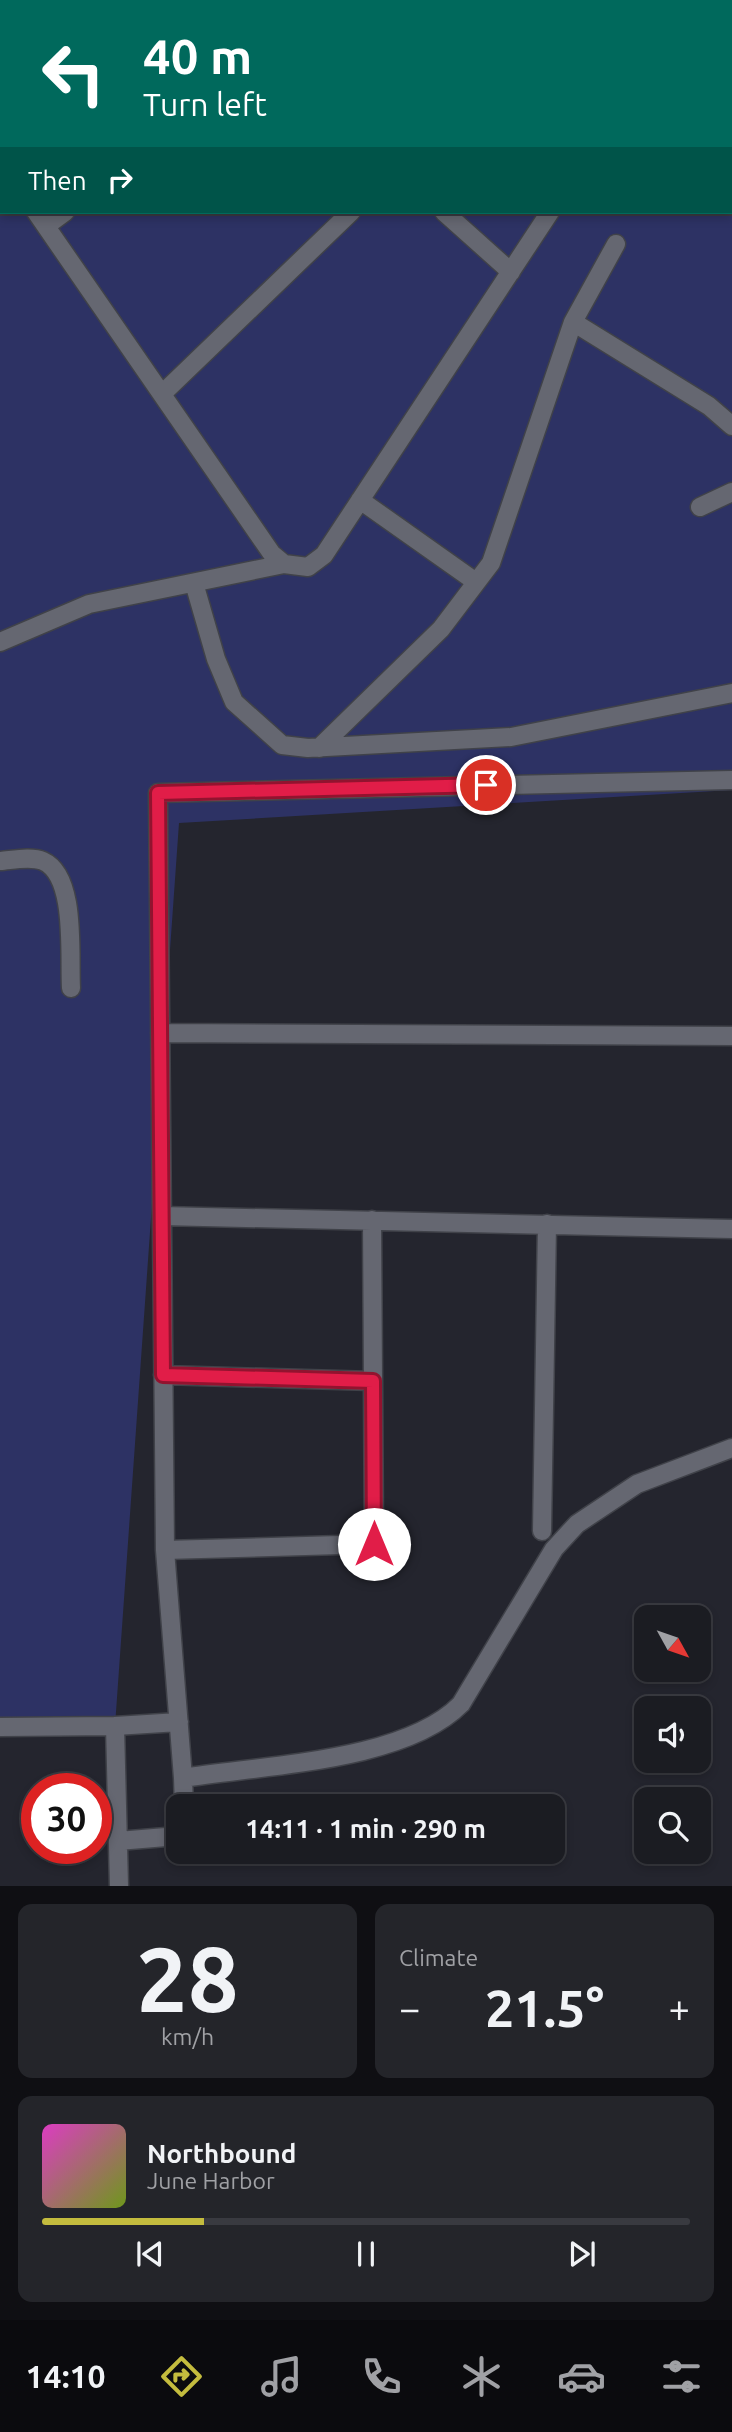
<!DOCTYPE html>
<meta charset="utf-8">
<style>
body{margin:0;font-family:Ubuntu,sans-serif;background:#24252a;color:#f1f3f6;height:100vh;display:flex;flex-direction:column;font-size:26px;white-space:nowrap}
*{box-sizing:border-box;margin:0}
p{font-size:23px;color:#a0a1a5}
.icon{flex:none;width:38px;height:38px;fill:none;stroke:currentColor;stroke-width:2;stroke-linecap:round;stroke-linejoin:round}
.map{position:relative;height:1886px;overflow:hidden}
.drawer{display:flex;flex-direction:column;gap:18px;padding:18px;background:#0f0f13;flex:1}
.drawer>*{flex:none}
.hud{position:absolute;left:0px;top:0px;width:733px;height:214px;box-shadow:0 4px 10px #0003,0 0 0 2px #393a40;background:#00695c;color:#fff;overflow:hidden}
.needle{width:46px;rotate:130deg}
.controls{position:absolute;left:634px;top:1605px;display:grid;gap:14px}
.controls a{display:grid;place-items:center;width:77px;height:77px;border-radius:14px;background:#1b1c22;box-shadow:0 4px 10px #0003,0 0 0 2px #393a40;font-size:35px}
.speed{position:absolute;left:21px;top:1773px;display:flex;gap:14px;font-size:35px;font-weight:700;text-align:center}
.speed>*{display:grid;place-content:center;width:91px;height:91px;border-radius:50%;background:#1b1c22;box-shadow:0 4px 10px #0003,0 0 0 2px #393a40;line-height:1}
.speed .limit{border:10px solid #d22;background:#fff;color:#111}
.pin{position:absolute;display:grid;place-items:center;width:60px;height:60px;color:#fff;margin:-30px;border:4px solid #fff;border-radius:50%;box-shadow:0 2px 7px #0007}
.me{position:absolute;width:77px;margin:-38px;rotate:0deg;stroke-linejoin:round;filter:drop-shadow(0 0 5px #0008)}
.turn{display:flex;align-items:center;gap:24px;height:147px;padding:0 28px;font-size:32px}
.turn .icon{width:91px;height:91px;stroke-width:2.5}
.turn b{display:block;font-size:49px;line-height:60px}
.then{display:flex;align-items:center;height:66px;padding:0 28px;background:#0003;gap:14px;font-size:26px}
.big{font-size:52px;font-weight:700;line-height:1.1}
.drawer .card{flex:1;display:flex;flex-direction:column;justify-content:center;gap:10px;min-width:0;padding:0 24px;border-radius:14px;background:#24252a}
.drawer .dial{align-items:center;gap:0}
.dial b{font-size:91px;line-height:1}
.song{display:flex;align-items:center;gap:21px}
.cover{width:84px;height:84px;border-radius:10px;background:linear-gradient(135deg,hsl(310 70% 55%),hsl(80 70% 35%))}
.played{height:7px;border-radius:4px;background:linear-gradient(90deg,#c4bc3e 25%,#393a40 25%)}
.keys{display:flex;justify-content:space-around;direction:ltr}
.heat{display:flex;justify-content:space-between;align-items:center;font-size:38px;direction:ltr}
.drawer .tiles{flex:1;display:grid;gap:18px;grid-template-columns:1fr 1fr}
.card:last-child{grid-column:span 2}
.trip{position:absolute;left:166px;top:1794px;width:399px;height:70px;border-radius:14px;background:#1b1c22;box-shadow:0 4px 10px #0003,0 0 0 2px #393a40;font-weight:700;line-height:70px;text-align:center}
.tabs{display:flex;height:112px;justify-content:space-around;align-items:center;background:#0b0b0e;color:#a0a1a5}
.tabs .icon{width:49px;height:49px}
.tabs .on{color:#c4bc3e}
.tabs b{font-size:32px;color:#f1f3f6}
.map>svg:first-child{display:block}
.green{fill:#2d3264;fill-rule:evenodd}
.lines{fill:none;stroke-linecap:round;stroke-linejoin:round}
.street-casing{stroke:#404249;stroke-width:21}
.street{stroke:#656771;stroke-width:18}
.route-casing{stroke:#92132f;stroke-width:18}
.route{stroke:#e11d48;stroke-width:12}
</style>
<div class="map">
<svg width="732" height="1886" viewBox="0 0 732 1886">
<rect width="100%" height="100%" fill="#24252e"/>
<!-- green -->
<path class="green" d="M0,0H732V790L179,823L115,1726L0,1728ZM2,2H732V212H2Z"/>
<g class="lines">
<!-- street casing -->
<g class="street-casing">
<path id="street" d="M288,0L289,2
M137,2L138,0
M306,2L307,0
M689,2L691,0
M0,160L2,162
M36,212L272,554L284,564L308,567L324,555L550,212
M444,212L511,272
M46,226L65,212
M573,322L709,406L732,426
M162,394L351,212
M360,500L476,582
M700,507L732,492
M194,583L216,659L234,702L282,745L308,748L511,737L732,693
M0,642L89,604L284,564
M319,748L441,629L491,563L573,322L616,244
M0,861C13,860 31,856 43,861C77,876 69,955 71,988
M160,1033L732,1036
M162,1216L732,1229
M163,1375L373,1381
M542,1531L547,1224
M165,1550L374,1544L372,1220
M115,1726L179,1722
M0,1727L115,1726L119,1886
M183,1778L165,1550L158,793L732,780
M184,1806L183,1778C262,1765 404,1762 461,1704L554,1549L577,1524L637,1484L732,1448
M118,1841L178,1836"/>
</g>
<!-- street -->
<use href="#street" class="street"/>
</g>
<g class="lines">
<!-- route casing -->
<g class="route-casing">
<path id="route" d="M374,1544L373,1381L163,1375L158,793L486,785"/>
</g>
<!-- route -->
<use href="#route" class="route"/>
</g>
</svg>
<div class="controls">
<a><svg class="needle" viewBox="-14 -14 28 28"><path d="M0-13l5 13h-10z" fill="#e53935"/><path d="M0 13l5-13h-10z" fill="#a0a1a5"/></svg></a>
<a><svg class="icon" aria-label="sound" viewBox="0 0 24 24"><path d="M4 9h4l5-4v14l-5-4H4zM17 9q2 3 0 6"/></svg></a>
<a><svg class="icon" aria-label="search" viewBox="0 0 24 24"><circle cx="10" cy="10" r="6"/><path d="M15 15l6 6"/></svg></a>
</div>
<div class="speed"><div class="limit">30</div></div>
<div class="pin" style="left:486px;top:785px;background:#d93025"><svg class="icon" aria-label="arrive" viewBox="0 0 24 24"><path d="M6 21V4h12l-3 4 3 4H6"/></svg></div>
<svg class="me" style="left:374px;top:1544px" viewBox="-20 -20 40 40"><circle r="19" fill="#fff"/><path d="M0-13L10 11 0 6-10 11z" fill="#e11d48"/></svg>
<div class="trip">14:11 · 1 min · 290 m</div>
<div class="hud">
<div class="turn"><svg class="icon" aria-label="left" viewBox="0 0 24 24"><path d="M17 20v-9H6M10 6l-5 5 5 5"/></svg><div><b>40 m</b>Turn left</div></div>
<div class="then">Then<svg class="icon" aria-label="right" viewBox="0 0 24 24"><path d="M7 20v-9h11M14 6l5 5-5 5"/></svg></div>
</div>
</div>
<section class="drawer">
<div class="tiles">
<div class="card dial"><b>28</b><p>km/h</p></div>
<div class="card"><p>Climate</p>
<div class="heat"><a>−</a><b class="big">21.5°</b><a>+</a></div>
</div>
<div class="card">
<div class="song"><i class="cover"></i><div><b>Northbound</b><p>June Harbor</p></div></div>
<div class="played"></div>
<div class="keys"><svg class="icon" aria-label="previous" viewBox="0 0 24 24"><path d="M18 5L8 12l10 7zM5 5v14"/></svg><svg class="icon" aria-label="pause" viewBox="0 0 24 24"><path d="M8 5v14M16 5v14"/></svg><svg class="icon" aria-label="next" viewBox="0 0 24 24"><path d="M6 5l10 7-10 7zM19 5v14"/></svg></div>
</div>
</div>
</section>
<nav class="tabs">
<b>14:10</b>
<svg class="icon on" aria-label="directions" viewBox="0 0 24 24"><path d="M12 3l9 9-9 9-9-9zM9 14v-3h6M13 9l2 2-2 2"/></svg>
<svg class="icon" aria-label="music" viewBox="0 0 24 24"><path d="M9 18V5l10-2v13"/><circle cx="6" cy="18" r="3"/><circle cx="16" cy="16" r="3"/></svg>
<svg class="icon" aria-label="phone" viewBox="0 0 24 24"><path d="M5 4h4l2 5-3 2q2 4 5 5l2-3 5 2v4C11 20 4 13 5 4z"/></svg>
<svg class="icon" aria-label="climate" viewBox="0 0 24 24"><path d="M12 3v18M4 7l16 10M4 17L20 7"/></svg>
<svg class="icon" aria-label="car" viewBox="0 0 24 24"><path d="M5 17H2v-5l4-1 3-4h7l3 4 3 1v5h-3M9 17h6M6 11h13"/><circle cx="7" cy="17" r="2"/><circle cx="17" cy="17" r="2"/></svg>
<svg class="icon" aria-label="filters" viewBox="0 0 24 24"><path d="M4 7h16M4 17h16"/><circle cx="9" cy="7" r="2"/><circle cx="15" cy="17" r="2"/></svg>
</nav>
